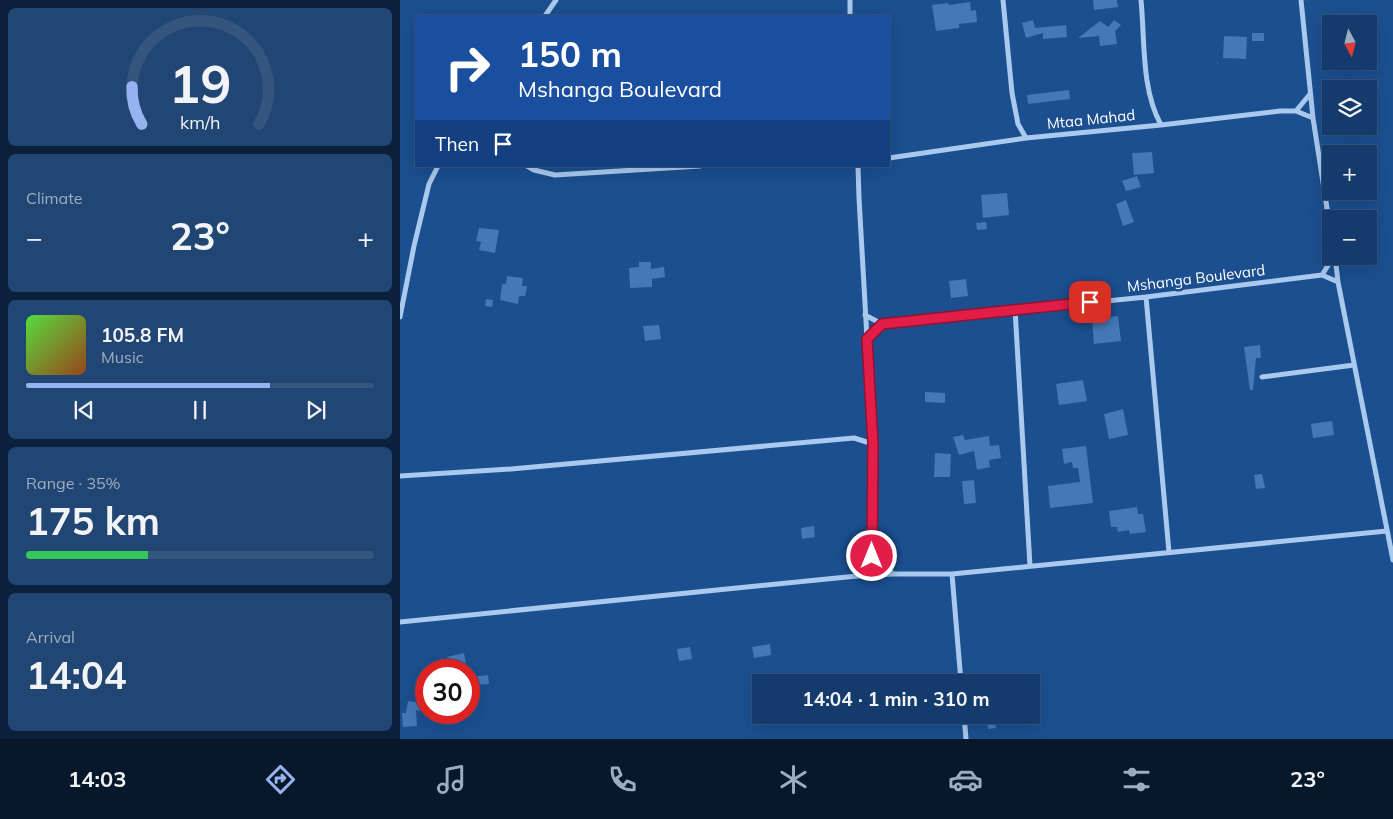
<!DOCTYPE html>
<meta charset="utf-8">
<style>
body{margin:0;font-family:Mulish,sans-serif;background:#214673;color:#f1f3f6;height:100vh;display:flex;flex-direction:column;font-size:19px;white-space:nowrap}
*{box-sizing:border-box;margin:0}
p{font-size:16px;color:#9dadc1}
.icon{flex:none;width:28px;height:28px;fill:none;stroke:currentColor;stroke-width:2;stroke-linecap:round;stroke-linejoin:round}
.map{position:relative;flex:1;overflow:hidden}
.sheet{display:flex;flex-direction:column;gap:8px;padding:8px;background:#0b203b;width:400px}
.sheet>*{flex:none}
.banner{position:absolute;left:15px;top:15px;width:475px;height:152px;border-radius:0px;box-shadow:0 5px 20px #0002,0 0 0 1px #33557e;background:#1a4fa0;color:#fff;overflow:hidden}
.needle{width:32px;rotate:173deg}
.tools{position:absolute;left:922px;top:15px;display:grid;gap:10px}
.tools a{display:grid;place-items:center;width:55px;height:55px;border-radius:0px;background:#143b6b;box-shadow:0 5px 20px #0002,0 0 0 1px #33557e;font-size:25px}
.speed{position:absolute;left:15px;top:659px;display:flex;gap:10px;font-size:25px;font-weight:700;text-align:center}
.speed>*{display:grid;place-content:center;width:65px;height:65px;border-radius:50%;background:#143b6b;box-shadow:0 5px 20px #0002,0 0 0 1px #33557e;line-height:1}
.speed .limit{border:8px solid #d22;background:#fff;color:#111}
.pin{position:absolute;display:grid;place-items:center;width:42px;height:42px;color:#fff;margin:-21px;border-radius:10px;box-shadow:0 2px 8px #0006}
.me{position:absolute;width:55px;margin:-28px;rotate:0deg;stroke-linejoin:round;filter:drop-shadow(0 0 4px #0008)}
.turn{display:flex;align-items:center;gap:18px;height:105px;padding:0 20px;font-size:22px}
.turn .icon{width:65px;height:65px;stroke-width:2.5}
.turn b{display:block;font-size:35px;line-height:42px}
.then{display:flex;align-items:center;height:48px;padding:0 20px;background:#0003;gap:10px;font-size:19px}
.big{font-size:38px;font-weight:700;line-height:1.1}
.sheet .card{flex:1;display:flex;flex-direction:column;justify-content:center;gap:8px;min-width:0;padding:0 18px;border-radius:8px;background:#214673}
.sheet .dial{align-items:center;gap:0}
.dial svg{height:130px;overflow:visible;fill:none;stroke:#33557e;stroke-width:7;stroke-linecap:round;text-anchor:middle}
.dial text{fill:#f1f3f6;stroke:none}
.song{display:flex;align-items:center;gap:15px}
.cover{width:60px;height:60px;border-radius:8px;background:linear-gradient(135deg,hsl(110 70% 55%),hsl(20 70% 35%))}
.played{height:5px;border-radius:2px;background:linear-gradient(90deg,#95b2f1 70%,#33557e 70%)}
.keys{display:flex;justify-content:space-around;direction:ltr}
.heat{display:flex;justify-content:space-between;align-items:center;font-size:28px;direction:ltr}
.charge{height:8px;border-radius:4px;background:linear-gradient(90deg,#34c759 35%,#33557e 0)}
.trip{position:absolute;left:352px;top:674px;width:288px;height:50px;border-radius:0px;background:#143b6b;box-shadow:0 5px 20px #0002,0 0 0 1px #33557e;font-weight:700;line-height:50px;text-align:center}
.menu{display:flex;height:80px;justify-content:space-around;align-items:center;background:#08182b;color:#9dadc1}
.menu .icon{width:35px;height:35px}
.menu .selected{color:#95b2f1}
.menu b{font-size:22px;color:#f1f3f6}
main{display:flex;flex:1;min-height:0}
.map>svg:first-child{display:block}
.building{fill:#4478b7}
.lines{fill:none;stroke-linecap:round;stroke-linejoin:round}
.minor{stroke:#a9c9ee;stroke-width:5}
.route-casing{stroke:#92132f;stroke-width:12}
.route{stroke:#e11d48;stroke-width:9}
.labels{text-anchor:middle;dominant-baseline:central;stroke-width:5;stroke-linejoin:round;paint-order:stroke}
.street-label{font-size:15px;fill:#fff;stroke:#1b4f8f}
</style>
<main>
<section class="sheet">
<div class="card dial"><svg viewBox="0 0 100 80">
<path d="M14 69A42 42 0 1 1 86 69"/>
<path d="M14 69A42 42 0 0 1 8 46" stroke="#95b2f1"/>
<text x="50" y="56" font-size="32" font-weight="700">19</text>
<text x="50" y="72" font-size="11">km/h</text>
</svg></div>
<div class="card"><p>Climate</p>
<div class="heat"><a>−</a><b class="big">23°</b><a>+</a></div>
</div>
<div class="card">
<div class="song"><i class="cover"></i><div><b>105.8 FM</b><p>Music</p></div></div>
<div class="played"></div>
<div class="keys"><svg class="icon" aria-label="previous" viewBox="0 0 24 24"><path d="M18 5L8 12l10 7zM5 5v14"/></svg><svg class="icon" aria-label="pause" viewBox="0 0 24 24"><path d="M8 5v14M16 5v14"/></svg><svg class="icon" aria-label="next" viewBox="0 0 24 24"><path d="M6 5l10 7-10 7zM19 5v14"/></svg></div>
</div>
<div class="card"><p>Range · 35%</p><b class="big">175 km</b><div class="charge"></div></div>
<div class="card"><p>Arrival</p><b class="big">14:04</b></div>
</section>
<div class="map">
<svg width="993" height="739" viewBox="0 0 993 739">
<rect width="100%" height="100%" fill="#1b4f8f"/>
<!-- building -->
<path class="building" d="M693,0H717L718,7L694,10Z
M570,2L571,11L576,10L577,22L559,24V28L536,31L532,5L548,3L549,5Z
M633,20L635,28L666,25L667,37L643,39V33L626,38L622,23Z
M714,20L721,25L715,31L717,44L700,46L699,36L678,38L700,21L708,27Z
M852,33H864V41H852Z
M824,36L847,37L846,59L823,58Z
M669,90L670,99L628,104L627,95Z
M752,152L754,173L734,175L732,153Z
M737,176L741,187L726,191L722,181Z
M607,193L609,215L583,218L581,195Z
M726,200L734,222L723,226L716,204Z
M586,222L587,229L577,230L576,223Z
M79,228L99,230L95,253L79,250L81,242L76,241Z
M239,262H251V269L264,267L265,277L252,279V287L230,288L229,268L239,267Z
M107,276L123,278L122,286H127L125,296H119L118,304L100,300L102,284H106Z
M566,279L568,296L551,298L549,281Z
M86,299L93,300L92,307L85,306Z
M718,316L721,341L694,344L692,319Z
M259,325L261,339L245,341L243,326Z
M860,345L861,358H856L853,390H850L844,347Z
M683,380L687,401L659,405L656,384Z
M525,392L545,393V403L525,402Z
M723,409L728,435L709,439L704,414Z
M932,421L934,435L913,438L911,424Z
M563,435L565,440L589,436L590,446L599,445L601,458L589,460L590,467L577,470L574,451L559,455L553,437Z
M686,446L693,503L650,508L648,486L680,482L678,468H673L672,462L664,464L662,449Z
M535,453L551,454L550,477H534Z
M862,474L865,488L856,489L854,475Z
M574,480L576,503L564,504L562,481Z
M737,507L738,514H743L746,532L730,534L729,530L718,532L717,527H711L709,511Z
M414,526L415,537L402,539L401,528Z
M370,644L371,655L354,658L352,647Z
M290,647L292,659L279,661L277,649Z
M64,653L67,670H49L47,657Z
M88,675L89,684L73,685L72,677Z
M8,701L21,703L20,711L16,710L17,726L3,727L2,713H6Z
M594,716L596,728L588,729L587,717Z"/>
<g class="lines">
<!-- minor -->
<path class="minor" d="M450,0V16
M603,0L612,93L618,124L626,138
M741,0C745,40 741,89 761,125
M901,0L913,118L931,234
M145,16L156,0
M896,111L910,94
M489,158L626,138L761,125L880,111H896L913,118
M127,166L134,170L155,175L300,166
M458,166L459,198L473,444L472,556L483,568L494,574H552L987,531
M935,256L938,282L993,560
M922,275L934,256
M746,297L769,552
M615,309L630,566
M465,315L482,324L746,297L922,275L938,282
M0,317L14,246L29,184L38,166
M467,339L482,324
M862,377L954,365
M0,476L111,469L454,438L473,444
M552,574L561,682
M457,576L472,556
M0,622L457,576L493,574
M564,715L566,739"/>
</g>
<g class="lines">
<!-- route casing -->
<g class="route-casing">
<path id="route" d="M472,556L473,444L467,339L482,324L690,302"/>
</g>
<!-- route -->
<use href="#route" class="route"/>
</g>
<g class="labels">
<!-- street labels -->
<g class="street-label">
<text transform="translate(691 119) rotate(-6)">Mtaa Mahad</text>
<text transform="translate(796 278) rotate(-7)">Mshanga Boulevard</text>
</g>
</g>
</svg>
<div class="tools">
<a><svg class="needle" viewBox="-14 -14 28 28"><path d="M0-13l5 13h-10z" fill="#e53935"/><path d="M0 13l5-13h-10z" fill="#9dadc1"/></svg></a>
<a><svg class="icon" aria-label="layers" viewBox="0 0 24 24"><path d="M12 4l9 5-9 5-9-5zM3 14l9 5 9-5"/></svg></a>
<a>+</a>
<a>−</a>
</div>
<div class="speed"><div class="limit">30</div></div>
<div class="pin" style="left:690px;top:302px;background:#d93025"><svg class="icon" aria-label="arrive" viewBox="0 0 24 24"><path d="M6 21V4h12l-3 4 3 4H6"/></svg></div>
<svg class="me" style="left:472px;top:556px" viewBox="-20 -20 40 40"><circle r="17" fill="#e11d48" stroke="#fff" stroke-width="3"/><path d="M0-11L8 9 0 5-8 9z" fill="#fff"/></svg>
<div class="trip">14:04 · 1 min · 310 m</div>
<div class="banner">
<div class="turn"><svg class="icon" aria-label="right" viewBox="0 0 24 24"><path d="M7 20v-9h11M14 6l5 5-5 5"/></svg><div><b>150 m</b>Mshanga Boulevard</div></div>
<div class="then">Then<svg class="icon" aria-label="arrive" viewBox="0 0 24 24"><path d="M6 21V4h12l-3 4 3 4H6"/></svg></div>
</div>
</div>
</main>
<nav class="menu">
<b>14:03</b>
<svg class="icon selected" aria-label="directions" viewBox="0 0 24 24"><path d="M12 3l9 9-9 9-9-9zM9 14v-3h6M13 9l2 2-2 2"/></svg>
<svg class="icon" aria-label="music" viewBox="0 0 24 24"><path d="M9 18V5l10-2v13"/><circle cx="6" cy="18" r="3"/><circle cx="16" cy="16" r="3"/></svg>
<svg class="icon" aria-label="phone" viewBox="0 0 24 24"><path d="M5 4h4l2 5-3 2q2 4 5 5l2-3 5 2v4C11 20 4 13 5 4z"/></svg>
<svg class="icon" aria-label="climate" viewBox="0 0 24 24"><path d="M12 3v18M4 7l16 10M4 17L20 7"/></svg>
<svg class="icon" aria-label="car" viewBox="0 0 24 24"><path d="M5 17H2v-5l4-1 3-4h7l3 4 3 1v5h-3M9 17h6M6 11h13"/><circle cx="7" cy="17" r="2"/><circle cx="17" cy="17" r="2"/></svg>
<svg class="icon" aria-label="filters" viewBox="0 0 24 24"><path d="M4 7h16M4 17h16"/><circle cx="9" cy="7" r="2"/><circle cx="15" cy="17" r="2"/></svg>
<b>23°</b>
</nav>
